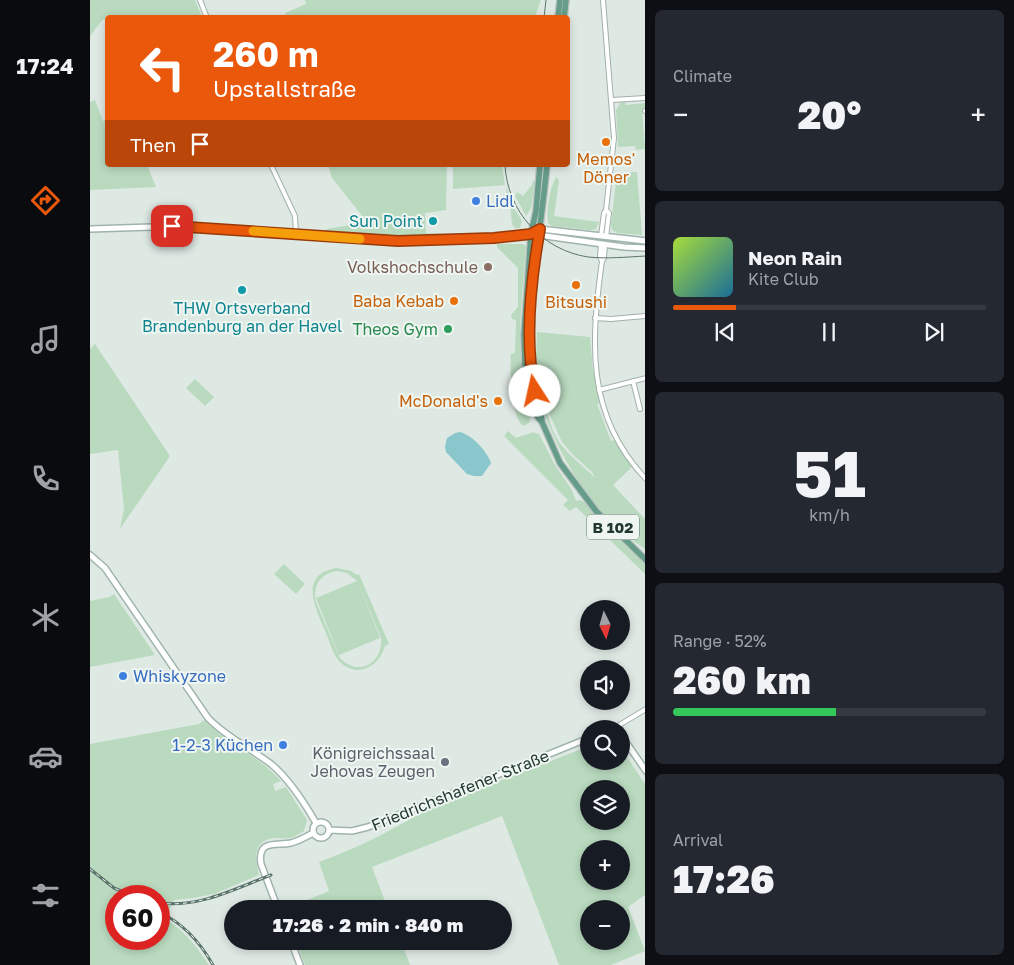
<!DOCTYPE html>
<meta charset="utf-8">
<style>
body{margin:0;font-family:"Golos Text",sans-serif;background:#242831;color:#f1f3f6;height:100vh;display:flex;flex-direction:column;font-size:19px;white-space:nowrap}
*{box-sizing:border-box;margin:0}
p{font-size:16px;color:#9ea1a6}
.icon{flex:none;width:28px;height:28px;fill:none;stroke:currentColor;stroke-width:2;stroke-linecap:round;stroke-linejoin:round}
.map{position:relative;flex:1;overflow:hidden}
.sheet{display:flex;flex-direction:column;gap:10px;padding:10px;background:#0d0f14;width:369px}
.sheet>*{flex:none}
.top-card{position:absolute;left:15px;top:15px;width:465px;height:152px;border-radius:5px;box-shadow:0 2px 8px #0003;background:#ea580c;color:#fff;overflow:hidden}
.needle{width:32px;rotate:175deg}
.buttons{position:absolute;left:490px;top:600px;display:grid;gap:10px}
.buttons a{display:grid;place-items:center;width:50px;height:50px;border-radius:50%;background:#171b24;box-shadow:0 2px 8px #0003;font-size:25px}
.speed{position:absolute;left:15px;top:885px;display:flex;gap:10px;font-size:25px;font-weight:700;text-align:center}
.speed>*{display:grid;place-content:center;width:65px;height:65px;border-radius:50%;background:#171b24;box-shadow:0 2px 8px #0003;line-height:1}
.speed .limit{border:8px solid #d22;background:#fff;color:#111}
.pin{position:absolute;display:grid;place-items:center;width:42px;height:42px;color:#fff;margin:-21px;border-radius:10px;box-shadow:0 2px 8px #0006}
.me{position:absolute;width:55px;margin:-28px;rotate:350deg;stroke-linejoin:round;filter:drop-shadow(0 0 4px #0008)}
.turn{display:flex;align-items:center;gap:18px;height:105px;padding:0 25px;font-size:22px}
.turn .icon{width:65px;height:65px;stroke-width:2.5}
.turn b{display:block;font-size:35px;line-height:42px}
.then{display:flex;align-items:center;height:48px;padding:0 25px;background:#0003;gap:10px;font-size:19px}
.big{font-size:38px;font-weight:800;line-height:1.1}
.sheet .widget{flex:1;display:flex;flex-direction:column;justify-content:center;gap:8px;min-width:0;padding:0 18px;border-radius:8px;background:#242831}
.sheet .dial{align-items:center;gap:0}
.dial b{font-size:65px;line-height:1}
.song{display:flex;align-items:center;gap:15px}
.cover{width:60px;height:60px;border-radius:8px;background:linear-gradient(135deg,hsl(80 70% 55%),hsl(200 70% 35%))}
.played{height:5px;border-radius:2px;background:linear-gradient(90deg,#ea580c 20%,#363941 20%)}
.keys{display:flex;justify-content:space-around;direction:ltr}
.heat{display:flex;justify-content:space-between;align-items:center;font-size:28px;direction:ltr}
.charge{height:8px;border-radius:4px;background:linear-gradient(90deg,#34c759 52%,#363941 0)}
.trip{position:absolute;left:134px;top:900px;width:288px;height:50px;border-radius:25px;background:#171b24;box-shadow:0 2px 8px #0003;font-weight:800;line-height:50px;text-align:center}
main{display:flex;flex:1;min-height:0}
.menu{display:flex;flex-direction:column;width:90px;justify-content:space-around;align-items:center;background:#090b0e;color:#9ea1a6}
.menu .icon{width:35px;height:35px}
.menu .on{color:#ea580c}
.menu b{font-size:22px;color:#f1f3f6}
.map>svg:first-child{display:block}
.green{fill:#b9dabf;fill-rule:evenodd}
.water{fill:#89c7cc}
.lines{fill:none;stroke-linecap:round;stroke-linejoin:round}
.street-casing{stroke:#a2b0aa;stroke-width:6}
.secondary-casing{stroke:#9fb4ab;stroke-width:8}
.primary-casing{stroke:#bcc3c1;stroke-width:8}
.street{stroke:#fff;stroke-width:4}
.secondary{stroke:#fff;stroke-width:5}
.primary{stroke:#669d8a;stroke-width:5.5}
.tram{stroke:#5b746b;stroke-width:1}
.rail-casing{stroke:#5b746b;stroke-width:3}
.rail{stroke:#eff6f2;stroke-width:1;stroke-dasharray:4;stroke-linecap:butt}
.route-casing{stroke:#983908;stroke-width:12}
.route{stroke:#ea580c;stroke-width:9}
.slow{stroke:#f59e0b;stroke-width:9}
.food-dot{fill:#e8710a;stroke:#eff6f2;stroke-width:2}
.shop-dot{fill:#3f7fe0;stroke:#eff6f2;stroke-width:2}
.culture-dot{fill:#0f9aa8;stroke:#eff6f2;stroke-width:2}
.education-dot{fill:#8d6e63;stroke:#eff6f2;stroke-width:2}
.leisure-dot{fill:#2e9e5b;stroke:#eff6f2;stroke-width:2}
.worship-dot{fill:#6b7280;stroke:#eff6f2;stroke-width:2}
.labels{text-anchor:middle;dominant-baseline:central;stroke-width:4;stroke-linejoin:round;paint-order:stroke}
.shield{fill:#eff6f2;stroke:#5f716a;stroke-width:1}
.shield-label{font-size:15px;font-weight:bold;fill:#213830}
.food-label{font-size:16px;fill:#c56008;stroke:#eff6f2}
.shop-label{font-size:16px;fill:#366cbe;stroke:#eff6f2;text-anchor:start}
.culture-label{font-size:16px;fill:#0d838f;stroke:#eff6f2;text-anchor:end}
.education-label{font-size:16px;fill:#785e54;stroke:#eff6f2;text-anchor:end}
.leisure-label{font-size:16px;fill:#27864d;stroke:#eff6f2;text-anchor:end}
.worship-label{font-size:16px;fill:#5b616d;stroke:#eff6f2;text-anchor:end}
.street-label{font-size:16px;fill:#213830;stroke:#eff6f2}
</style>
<main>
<nav class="menu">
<b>17:24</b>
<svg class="icon on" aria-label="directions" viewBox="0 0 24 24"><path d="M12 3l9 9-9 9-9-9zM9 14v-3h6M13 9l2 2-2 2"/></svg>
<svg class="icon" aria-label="music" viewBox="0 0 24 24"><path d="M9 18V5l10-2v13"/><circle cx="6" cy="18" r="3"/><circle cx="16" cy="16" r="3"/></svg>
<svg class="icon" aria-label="phone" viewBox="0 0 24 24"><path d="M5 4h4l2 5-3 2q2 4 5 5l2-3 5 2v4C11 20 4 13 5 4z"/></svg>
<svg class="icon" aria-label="climate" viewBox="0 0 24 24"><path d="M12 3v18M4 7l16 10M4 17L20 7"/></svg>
<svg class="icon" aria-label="car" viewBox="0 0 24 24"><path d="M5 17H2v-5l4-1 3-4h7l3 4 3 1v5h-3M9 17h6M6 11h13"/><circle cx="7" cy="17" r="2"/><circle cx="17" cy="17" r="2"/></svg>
<svg class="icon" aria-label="filters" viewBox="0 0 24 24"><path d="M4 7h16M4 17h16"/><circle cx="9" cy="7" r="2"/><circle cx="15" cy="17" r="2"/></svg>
</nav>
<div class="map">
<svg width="556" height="965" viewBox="0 0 556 965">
<rect width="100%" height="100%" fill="#dfe9e4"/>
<!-- green -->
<path class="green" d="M0,0H105L112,17L18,18L17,20L13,19L0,36Z
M215,0H451L445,17H197L195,13L216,4Z
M5,100L13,121L17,120L18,165H57L66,187L0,190V102Z
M531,102H535L536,105L555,103V109H552L555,149L546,150L545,146L528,147L526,110Z
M238,165H357L356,210L335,213L336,233L357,234L351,237L287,238L285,234H282L281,237L236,231L237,229L277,222L242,178Z
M363,165H412L415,185L363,189Z
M547,172L552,235L528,233L522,230L521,225L527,173Z
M467,177L469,181L464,216L509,222L506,229L500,230L462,226L458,223C456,214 460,183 467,177Z
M443,180L445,182L441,208L436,216L425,196L427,192L433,196L442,185Z
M416,186L424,208L432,221L430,228H425L422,224L420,201H417Z
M407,244H433L436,246C433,289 427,331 432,374C433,386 444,414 439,423L433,426C421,416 420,369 421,354L425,353L426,320L422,319L421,315L428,307V268L407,247Z
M447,332L500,337L503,371L511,402L507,404L521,441L524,440L542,467L523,485L554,518L555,517V549C506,517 473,465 453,410L456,409C459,417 461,427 465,435C474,453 492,464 505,478L502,472L483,455L472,442L452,398L446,359Z
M5,344L80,456L30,529L34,509L28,450L0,454V349Z
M105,379L124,397L115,406L96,388Z
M418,431L426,438L444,432V433L449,434L465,465L482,490L486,501L490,500L494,502L505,515L555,564V574L486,507L480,511L473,505L478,500L414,436Z
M194,564L215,584L206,594L184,574Z
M247,568L261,571L267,575L269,574L299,644L295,646C290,665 269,679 251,663C243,656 240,643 236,633C226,609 207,574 247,568ZM247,571L257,573L267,581L226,598L249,655L290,638L268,582L291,638C293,664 268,677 250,658L226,602C222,586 231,573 247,571Z
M24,594L65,655L0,667V601L19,597Z
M114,720C137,744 169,756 191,781L183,784L185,791L196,787L217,820L214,831C209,834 204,837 200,838C194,839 189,838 184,838C162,841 165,860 169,875L124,894L103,898L84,900L75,918C96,933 105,944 119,965H0V744L109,724ZM26,896H69V939H26Z
M499,746V761H531V748L555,784V895L538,907L555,951L521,965H469L412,816L282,867L298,909H195L239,891L229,862C265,849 301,831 334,811ZM499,789H531V821H499ZM499,849H531V881H499ZM499,909H531V941H499Z
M206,941H311L320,965H215Z"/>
<!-- water -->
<path class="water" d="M370,432C383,436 396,450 401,463L392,476H384L377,474L356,452L355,447L357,438L365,433Z"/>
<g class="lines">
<!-- street casing -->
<g class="street-casing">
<path id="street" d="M110,0L117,18
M522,100L556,98
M555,111H556
M181,165L205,216L206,234
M511,236L514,213L516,210L524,138L513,0
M516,237L519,213L516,210
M511,244L510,257L512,261
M515,244L514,258L512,261C501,341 495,415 556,479
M505,318L521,319L556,316
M543,381L550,409
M509,390L556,378
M526,727L556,709"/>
</g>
<!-- secondary casing -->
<g class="secondary-casing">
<path id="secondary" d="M0,229L93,226L308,241L404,238L441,234L534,247L556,248
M446,231L450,229L556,241
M0,555L15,568L118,718C136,737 160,748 181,764C199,779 214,802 226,823
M521,729L526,727L527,729
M531,735L556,771
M223 830a8 8 0 1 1 16 0a8 8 0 1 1-16 0Z
M239,830L262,831L278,827L499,738
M188,909L171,864C167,839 186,846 201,843C208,841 216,837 223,833
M201,941L210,965"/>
</g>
<!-- primary casing -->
<g class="primary-casing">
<path id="primary" d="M468,18L470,0
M474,18L476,0
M450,165L446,211L441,234L434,335L435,364L439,393L447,416L452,422L470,463L506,511L556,560
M452,422C450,401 441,381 439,359C438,335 441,310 443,286C447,246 453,206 457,165"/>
</g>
<!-- street -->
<use href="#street" class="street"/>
<!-- secondary -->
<use href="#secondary" class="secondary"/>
<!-- primary -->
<use href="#primary" class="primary"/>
<!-- tram -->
<path class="tram" d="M454,18L456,0
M415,165C417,211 452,250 498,257C517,259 536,257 556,256"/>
<!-- rail casing -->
<g class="rail-casing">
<path id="rail" d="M0,869L24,888L43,896
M69,903C109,908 144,889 181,875
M69,912C93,923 110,942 123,965"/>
</g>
<!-- rail -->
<use href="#rail" class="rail"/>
</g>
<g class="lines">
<!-- route casing -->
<g class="route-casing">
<path id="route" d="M82,226L308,241L404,238L441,234L450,229C441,279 434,341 445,391"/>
</g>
<!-- route -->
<use href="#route" class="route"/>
<!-- slow -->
<path class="slow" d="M163,231L270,239"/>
</g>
<!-- markers -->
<g class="food-dot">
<circle cx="516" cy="142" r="5"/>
<circle cx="486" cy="285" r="5"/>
<circle cx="364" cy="301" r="5"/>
<circle cx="408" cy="401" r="5"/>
</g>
<g class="shop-dot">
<circle cx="386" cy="201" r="5"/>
<circle cx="33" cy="676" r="5"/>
<circle cx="193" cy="745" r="5"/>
</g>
<g class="culture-dot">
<circle cx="343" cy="221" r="5"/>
<circle cx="152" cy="290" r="5"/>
</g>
<circle class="education-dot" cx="398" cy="267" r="5"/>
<circle class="leisure-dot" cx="358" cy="329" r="5"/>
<circle class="worship-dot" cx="355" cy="762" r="5"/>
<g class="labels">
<!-- shield labels -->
<rect class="shield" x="497" y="514.5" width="52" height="25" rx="4"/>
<g class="shield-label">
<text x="523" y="527">B 102</text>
</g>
<!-- food labels -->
<g class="food-label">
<text x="516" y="159">Memos'<tspan x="516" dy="18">Döner</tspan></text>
<text x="354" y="301" text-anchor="end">Baba Kebab</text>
<text x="486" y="302">Bitsushi</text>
<text x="398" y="401" text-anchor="end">McDonald's</text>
</g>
<!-- shop labels -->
<g class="shop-label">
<text x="396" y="201">Lidl</text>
<text x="43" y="676">Whiskyzone</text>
<text x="183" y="745" text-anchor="end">1-2-3 Küchen</text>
</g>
<!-- culture labels -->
<g class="culture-label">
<text x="333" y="221">Sun Point</text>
<text x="152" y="308" text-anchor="middle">THW Ortsverband<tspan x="152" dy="18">Brandenburg an der Havel</tspan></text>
</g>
<!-- education labels -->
<g class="education-label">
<text x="388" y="267">Volkshochschule</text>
</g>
<!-- leisure labels -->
<g class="leisure-label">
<text x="348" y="329">Theos Gym</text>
</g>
<!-- worship labels -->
<g class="worship-label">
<text x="345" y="753">Königreichssaal<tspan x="345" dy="18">Jehovas Zeugen</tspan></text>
</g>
<!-- street labels -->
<g class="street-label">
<text transform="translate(370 790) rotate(-22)">Friedrichshafener Straße</text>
</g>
</g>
</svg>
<div class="buttons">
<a><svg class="needle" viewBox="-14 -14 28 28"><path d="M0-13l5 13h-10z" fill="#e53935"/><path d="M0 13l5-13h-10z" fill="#9ea1a6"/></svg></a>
<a><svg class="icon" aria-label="sound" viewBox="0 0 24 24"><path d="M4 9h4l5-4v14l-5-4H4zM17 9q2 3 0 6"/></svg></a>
<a><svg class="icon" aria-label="search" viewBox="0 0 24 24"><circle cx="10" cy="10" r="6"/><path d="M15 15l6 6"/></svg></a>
<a><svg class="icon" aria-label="layers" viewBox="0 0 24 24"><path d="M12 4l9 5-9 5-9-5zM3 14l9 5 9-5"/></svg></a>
<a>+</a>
<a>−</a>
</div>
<div class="speed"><div class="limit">60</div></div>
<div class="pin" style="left:82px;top:226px;background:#d93025"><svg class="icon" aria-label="arrive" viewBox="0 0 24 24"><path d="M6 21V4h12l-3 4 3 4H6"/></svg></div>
<svg class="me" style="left:445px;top:391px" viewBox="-20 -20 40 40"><circle r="19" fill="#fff"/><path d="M0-13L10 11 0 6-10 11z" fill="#ea580c"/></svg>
<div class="trip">17:26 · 2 min · 840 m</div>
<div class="top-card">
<div class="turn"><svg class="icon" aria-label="left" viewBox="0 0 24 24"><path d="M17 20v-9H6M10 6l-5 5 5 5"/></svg><div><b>260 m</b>Upstallstraße</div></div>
<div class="then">Then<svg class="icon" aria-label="arrive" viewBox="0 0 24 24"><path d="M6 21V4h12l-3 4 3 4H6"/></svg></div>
</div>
</div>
<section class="sheet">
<div class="widget"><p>Climate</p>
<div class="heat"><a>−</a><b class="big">20°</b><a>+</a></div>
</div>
<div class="widget">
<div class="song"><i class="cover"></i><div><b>Neon Rain</b><p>Kite Club</p></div></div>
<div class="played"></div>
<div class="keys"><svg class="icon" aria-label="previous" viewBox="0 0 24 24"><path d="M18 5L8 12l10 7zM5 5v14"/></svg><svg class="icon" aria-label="pause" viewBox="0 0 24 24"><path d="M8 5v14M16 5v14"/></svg><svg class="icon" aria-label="next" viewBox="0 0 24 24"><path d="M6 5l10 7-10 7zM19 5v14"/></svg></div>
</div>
<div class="widget dial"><b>51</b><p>km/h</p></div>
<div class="widget"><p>Range · 52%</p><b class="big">260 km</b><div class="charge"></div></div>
<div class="widget"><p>Arrival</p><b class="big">17:26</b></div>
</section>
</main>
